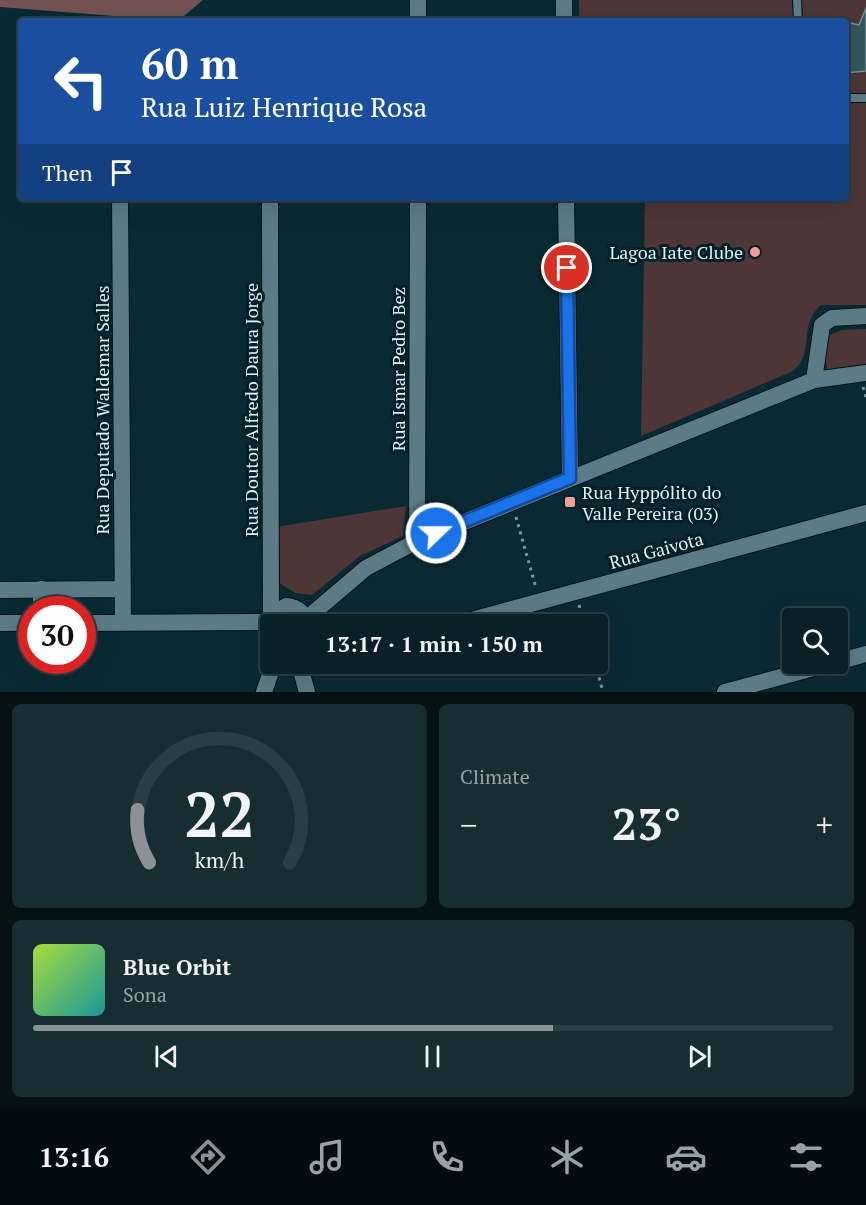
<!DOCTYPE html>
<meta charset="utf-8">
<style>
body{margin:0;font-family:"PT Serif",serif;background:#162d32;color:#f1f3f6;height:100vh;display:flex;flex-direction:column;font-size:22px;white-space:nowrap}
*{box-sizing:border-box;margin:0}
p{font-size:20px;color:#98a3a7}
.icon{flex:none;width:33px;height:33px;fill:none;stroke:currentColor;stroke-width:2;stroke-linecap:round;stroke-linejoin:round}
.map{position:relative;height:692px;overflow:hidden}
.drawer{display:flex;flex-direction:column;gap:12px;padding:12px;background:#041215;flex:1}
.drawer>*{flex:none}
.guide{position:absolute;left:18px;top:18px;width:831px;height:183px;border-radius:6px;box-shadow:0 6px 24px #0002,0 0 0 2px #293e43;background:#1a4fa0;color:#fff;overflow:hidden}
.fabs{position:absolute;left:782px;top:608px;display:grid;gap:12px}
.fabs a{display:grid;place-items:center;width:66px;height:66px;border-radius:6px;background:#082026;box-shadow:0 6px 24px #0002,0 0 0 2px #293e43;font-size:30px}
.speed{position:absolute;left:18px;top:596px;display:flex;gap:12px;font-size:30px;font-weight:700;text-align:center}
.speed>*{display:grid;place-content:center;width:78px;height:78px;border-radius:50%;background:#082026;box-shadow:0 6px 24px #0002,0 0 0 2px #293e43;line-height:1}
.speed .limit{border:9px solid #d22;background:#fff;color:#111}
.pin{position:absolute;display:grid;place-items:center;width:51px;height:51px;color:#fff;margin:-26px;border:3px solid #fff;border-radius:50%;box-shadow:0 2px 6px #0007}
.me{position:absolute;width:66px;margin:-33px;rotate:68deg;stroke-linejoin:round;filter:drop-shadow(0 0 4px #0008)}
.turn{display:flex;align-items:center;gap:21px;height:126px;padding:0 24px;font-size:27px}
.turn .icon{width:78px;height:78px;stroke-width:2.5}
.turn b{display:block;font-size:42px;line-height:51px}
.then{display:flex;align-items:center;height:57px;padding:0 24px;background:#0003;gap:12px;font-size:22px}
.big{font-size:45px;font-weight:700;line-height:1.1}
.drawer .card{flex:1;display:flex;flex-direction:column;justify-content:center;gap:9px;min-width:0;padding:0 21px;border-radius:9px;background:#162d32}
.drawer .dial{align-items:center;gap:0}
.dial svg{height:156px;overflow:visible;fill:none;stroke:#293e43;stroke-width:7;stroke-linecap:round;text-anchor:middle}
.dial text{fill:#f1f3f6;stroke:none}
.song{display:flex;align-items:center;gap:18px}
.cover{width:72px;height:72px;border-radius:9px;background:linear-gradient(135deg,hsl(80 70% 55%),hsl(180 70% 35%))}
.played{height:6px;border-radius:3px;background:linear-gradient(90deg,#8c9099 65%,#293e43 65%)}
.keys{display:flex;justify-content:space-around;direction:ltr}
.heat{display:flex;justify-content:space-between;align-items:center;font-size:33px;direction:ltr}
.drawer .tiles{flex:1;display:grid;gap:12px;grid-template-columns:1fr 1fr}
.card:last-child{grid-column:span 2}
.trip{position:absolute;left:260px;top:614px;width:348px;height:60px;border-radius:6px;background:#082026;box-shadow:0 6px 24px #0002,0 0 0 2px #293e43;font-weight:700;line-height:60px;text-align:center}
.menu{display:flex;height:96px;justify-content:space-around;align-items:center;background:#030d0f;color:#98a3a7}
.menu .icon{width:42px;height:42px}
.menu .selected{color:#8c9099}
.menu b{font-size:27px;color:#f1f3f6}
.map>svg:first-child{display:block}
.green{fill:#4d3635}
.forest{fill:#725352}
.building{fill:#35555e;stroke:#6f909a;stroke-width:1.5}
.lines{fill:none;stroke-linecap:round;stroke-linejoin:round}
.service-casing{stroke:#001218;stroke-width:10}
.minor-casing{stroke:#001218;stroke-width:18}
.path{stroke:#7d959d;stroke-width:3;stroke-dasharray:3 4.5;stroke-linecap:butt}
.service{stroke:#5b7c86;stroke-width:8}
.minor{stroke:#5b7c86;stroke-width:16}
.route-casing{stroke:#114b97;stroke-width:15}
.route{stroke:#1a73e8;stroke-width:10}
.poi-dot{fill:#f59b98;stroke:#012129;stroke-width:2}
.labels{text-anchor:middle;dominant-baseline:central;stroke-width:6;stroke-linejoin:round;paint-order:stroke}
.poi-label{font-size:18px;fill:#e0f2f8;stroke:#012129;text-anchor:end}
.street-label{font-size:18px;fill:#e0f2f8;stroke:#012129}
</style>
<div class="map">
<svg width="866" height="692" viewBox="0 0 866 692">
<rect width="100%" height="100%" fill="#0a2a33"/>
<!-- green -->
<path class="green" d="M579,0H866V305H821C797,326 816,352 793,371L641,436L645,198H846V21H579Z
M866,329V367L830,372L827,369L824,348L830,335L842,330Z
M406,506L403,536L360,556L312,595L295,593L278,582L276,527Z"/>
<!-- forest -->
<path class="forest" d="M0,0H203L178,21L0,7Z"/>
<!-- building -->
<path class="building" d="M866,8V71L846,73V22L859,25Z"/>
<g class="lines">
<!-- service casing -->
<g class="service-casing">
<path id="service" d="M797,0L798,21
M846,98H866"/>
</g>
<!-- minor casing -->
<g class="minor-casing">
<path id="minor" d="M564,0V21
M418,21V0
M120,198L123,623
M566,198L570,478
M814,380L822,325L832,318L866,316
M417,541L418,198
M41,589V609
M0,590L123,589
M306,619L366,568L417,541L814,380L866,373
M0,623H32
M82,623L271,622L270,198
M271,623L276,612L286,606C297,607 305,612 306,624
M457,624L866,513
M837,662L866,654
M264,692L274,663
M307,692L300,667L314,663
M725,692L832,663"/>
</g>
<!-- path -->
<path class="path" d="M863,387L866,397
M516,517L536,588
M579,605L584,624
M595,663L603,692"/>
<!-- service -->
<use href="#service" class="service"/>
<!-- minor -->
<use href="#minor" class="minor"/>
</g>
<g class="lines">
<!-- route casing -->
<g class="route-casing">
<path id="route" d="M436,533L570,478L567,268"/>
</g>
<!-- route -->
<use href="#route" class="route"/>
</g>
<!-- markers -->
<g class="poi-dot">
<circle cx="755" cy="252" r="6"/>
<rect x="564" y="496" width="12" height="12" rx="3"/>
</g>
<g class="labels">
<!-- poi labels -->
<g class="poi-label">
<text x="743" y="252">Lagoa Iate Clube</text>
<text x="582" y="492" text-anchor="start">Rua Hyppólito do<tspan x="582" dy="21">Valle Pereira (03)</tspan></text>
</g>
<!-- street labels -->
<g class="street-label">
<text transform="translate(398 369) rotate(-90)">Rua Ismar Pedro Bez</text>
<text transform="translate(102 410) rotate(-90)">Rua Deputado Waldemar Salles</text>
<text transform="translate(251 410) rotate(-90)">Rua Doutor Alfredo Daura Jorge</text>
<text transform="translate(656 550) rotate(-15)">Rua Gaivota</text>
</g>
</g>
</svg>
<div class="fabs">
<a><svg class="icon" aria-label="search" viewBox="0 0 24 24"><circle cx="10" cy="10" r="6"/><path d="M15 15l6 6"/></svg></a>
</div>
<div class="speed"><div class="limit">30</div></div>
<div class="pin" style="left:567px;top:268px;background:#d93025"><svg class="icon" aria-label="arrive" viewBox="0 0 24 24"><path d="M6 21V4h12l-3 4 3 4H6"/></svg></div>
<svg class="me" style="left:436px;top:533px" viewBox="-20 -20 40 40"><circle r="17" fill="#1a73e8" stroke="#fff" stroke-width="3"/><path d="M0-11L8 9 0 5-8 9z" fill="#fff"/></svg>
<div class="trip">13:17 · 1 min · 150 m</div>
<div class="guide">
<div class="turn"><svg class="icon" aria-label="left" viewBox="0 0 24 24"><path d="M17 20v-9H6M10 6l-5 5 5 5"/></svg><div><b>60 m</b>Rua Luiz Henrique Rosa</div></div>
<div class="then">Then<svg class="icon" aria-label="arrive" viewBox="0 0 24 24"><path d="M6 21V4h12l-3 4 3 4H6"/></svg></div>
</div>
</div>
<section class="drawer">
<div class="tiles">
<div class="card dial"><svg viewBox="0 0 100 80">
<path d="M14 69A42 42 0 1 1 86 69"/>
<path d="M14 69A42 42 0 0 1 8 42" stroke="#8c9099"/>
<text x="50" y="56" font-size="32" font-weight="700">22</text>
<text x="50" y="72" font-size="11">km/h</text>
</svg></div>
<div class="card"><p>Climate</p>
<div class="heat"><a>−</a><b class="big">23°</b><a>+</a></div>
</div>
<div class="card">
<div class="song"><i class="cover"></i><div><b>Blue Orbit</b><p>Sona</p></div></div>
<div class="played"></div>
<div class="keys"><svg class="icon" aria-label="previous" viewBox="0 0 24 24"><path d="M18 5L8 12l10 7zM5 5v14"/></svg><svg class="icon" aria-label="pause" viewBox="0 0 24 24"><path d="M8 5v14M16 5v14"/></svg><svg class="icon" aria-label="next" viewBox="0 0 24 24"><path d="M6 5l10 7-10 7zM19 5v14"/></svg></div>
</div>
</div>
</section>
<nav class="menu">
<b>13:16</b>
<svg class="icon selected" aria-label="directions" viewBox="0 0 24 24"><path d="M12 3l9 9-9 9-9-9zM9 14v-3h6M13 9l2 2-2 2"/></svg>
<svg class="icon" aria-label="music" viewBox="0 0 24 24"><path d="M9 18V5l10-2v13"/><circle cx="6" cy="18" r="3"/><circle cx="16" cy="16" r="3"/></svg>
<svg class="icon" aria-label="phone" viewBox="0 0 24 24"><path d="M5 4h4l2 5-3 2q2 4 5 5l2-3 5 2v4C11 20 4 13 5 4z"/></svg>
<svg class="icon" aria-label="climate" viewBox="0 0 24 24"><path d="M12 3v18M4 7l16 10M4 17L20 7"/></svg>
<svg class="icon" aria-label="car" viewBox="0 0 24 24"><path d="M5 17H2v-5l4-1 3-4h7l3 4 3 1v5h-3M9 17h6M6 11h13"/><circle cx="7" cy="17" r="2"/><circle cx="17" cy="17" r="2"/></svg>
<svg class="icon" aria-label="filters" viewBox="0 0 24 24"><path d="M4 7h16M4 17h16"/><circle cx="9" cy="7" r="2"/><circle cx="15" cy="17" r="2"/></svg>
</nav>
